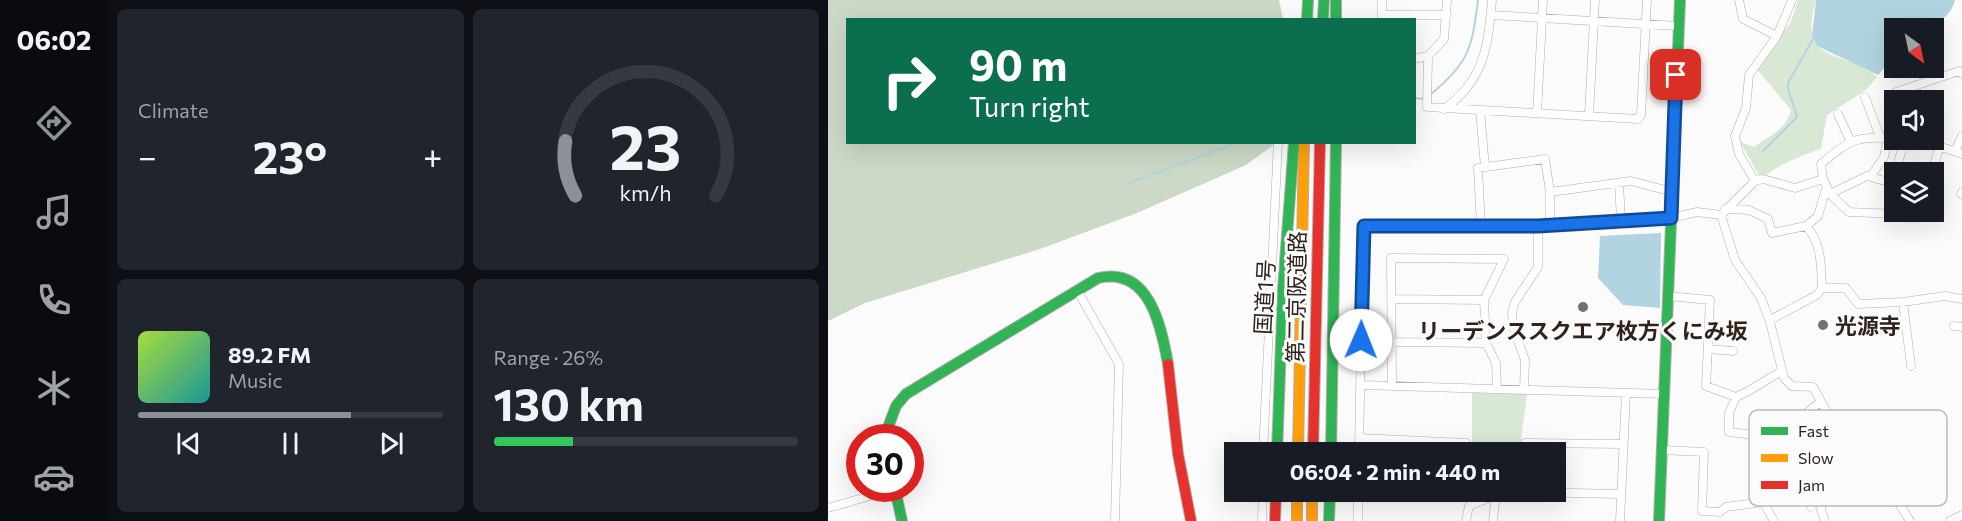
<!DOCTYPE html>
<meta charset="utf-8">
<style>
body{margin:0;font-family:Commissioner,"Noto Sans JP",sans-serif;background:#20242c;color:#f1f3f6;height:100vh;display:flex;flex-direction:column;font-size:22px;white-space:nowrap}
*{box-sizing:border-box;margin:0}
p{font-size:20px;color:#9ea1a6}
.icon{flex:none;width:33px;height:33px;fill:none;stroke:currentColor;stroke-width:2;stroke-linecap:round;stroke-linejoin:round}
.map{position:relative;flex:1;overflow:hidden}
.panel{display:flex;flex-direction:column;gap:9px;padding:9px;background:#0d0f14;width:720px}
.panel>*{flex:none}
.guide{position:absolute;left:18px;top:18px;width:570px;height:126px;border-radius:0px;box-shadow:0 6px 24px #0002;background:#0b6e4f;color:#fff;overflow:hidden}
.needle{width:39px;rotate:147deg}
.controls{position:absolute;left:1056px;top:18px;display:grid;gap:12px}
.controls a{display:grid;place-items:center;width:60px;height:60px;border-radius:0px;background:#171b24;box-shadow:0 6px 24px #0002;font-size:30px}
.speed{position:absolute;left:18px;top:424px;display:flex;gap:12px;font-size:30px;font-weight:700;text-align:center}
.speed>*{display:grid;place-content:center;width:78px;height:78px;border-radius:50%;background:#171b24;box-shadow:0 6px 24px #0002;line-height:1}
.speed .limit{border:9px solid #d22;background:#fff;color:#111}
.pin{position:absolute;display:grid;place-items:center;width:51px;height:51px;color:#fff;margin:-26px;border-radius:12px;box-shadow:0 3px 9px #0006}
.me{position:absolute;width:66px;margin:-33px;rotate:1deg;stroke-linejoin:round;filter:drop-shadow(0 0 4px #0008)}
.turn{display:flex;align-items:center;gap:21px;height:126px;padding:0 24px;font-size:27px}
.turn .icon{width:78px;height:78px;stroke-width:2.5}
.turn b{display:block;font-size:42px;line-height:51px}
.big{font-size:45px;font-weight:700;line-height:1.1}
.panel .widget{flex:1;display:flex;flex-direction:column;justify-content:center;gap:9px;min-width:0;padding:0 21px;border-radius:9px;background:#20242c}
.panel .dial{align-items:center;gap:0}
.dial svg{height:156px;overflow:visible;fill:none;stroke:#363941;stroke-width:7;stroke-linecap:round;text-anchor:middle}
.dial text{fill:#f1f3f6;stroke:none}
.song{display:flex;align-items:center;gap:18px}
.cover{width:72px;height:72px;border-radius:9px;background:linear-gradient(135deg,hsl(80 70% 55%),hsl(180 70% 35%))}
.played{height:6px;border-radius:3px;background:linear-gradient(90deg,#8c9099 70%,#363941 70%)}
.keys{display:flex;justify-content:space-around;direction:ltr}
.heat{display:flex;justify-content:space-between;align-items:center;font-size:33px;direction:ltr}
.charge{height:9px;border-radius:4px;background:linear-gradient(90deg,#34c759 26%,#363941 0)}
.panel .tiles{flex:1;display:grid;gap:9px;grid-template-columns:repeat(2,1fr)}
.trip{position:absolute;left:396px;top:442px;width:342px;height:60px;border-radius:0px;background:#171b24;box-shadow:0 6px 24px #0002;font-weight:700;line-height:60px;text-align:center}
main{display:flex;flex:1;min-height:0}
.menu{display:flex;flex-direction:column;width:108px;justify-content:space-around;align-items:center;background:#090b0e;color:#9ea1a6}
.menu .icon{width:42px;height:42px}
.menu .active{color:#8c9099}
.menu b{font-size:27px;color:#f1f3f6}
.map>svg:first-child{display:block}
.green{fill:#d9e7d5}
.forest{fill:#cbd9c6}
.water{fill:#b2d4e1}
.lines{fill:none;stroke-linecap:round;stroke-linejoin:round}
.stream{stroke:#b2d4e1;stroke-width:2}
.street-casing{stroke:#b4adaa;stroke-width:9}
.fast-casing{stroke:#b4adaa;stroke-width:12}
.slow-casing{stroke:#b4adaa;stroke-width:12}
.jam-casing{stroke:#b4adaa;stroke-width:12}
.street{stroke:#fefefe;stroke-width:8}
.fast{stroke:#30b455;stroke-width:10}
.slow{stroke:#ff9f0a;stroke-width:10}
.jam{stroke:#e5322d;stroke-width:10}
.route-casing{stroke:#114b97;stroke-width:15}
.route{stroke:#1a73e8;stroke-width:10}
.poi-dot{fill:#786f6a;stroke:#fbfbfb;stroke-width:2}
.labels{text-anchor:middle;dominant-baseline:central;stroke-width:6;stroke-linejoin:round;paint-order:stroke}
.street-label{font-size:22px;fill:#31231c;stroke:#fbfbfb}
.poi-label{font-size:22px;font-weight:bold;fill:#31231c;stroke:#fbfbfb;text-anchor:start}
.key{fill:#fbfbfb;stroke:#bebab8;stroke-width:1.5}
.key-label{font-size:16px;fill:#31231c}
</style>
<main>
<nav class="menu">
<b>06:02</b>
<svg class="icon active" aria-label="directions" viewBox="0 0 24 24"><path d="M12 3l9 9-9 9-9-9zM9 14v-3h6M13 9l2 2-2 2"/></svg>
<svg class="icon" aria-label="music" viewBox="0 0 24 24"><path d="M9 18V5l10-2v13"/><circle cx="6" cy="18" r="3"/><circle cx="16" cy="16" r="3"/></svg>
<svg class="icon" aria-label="phone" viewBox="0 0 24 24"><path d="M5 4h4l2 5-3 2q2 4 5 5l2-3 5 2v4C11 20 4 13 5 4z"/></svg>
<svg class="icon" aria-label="climate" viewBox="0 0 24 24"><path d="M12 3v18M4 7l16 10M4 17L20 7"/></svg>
<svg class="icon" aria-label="car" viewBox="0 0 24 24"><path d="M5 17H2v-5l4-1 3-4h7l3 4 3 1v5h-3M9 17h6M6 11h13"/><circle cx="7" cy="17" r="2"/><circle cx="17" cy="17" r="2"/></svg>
</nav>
<section class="panel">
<div class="tiles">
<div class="widget"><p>Climate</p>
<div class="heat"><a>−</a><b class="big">23°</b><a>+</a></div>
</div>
<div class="widget dial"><svg viewBox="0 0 100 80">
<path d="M14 69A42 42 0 1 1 86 69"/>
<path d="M14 69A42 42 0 0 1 9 41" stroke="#8c9099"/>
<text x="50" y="56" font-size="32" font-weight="700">23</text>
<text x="50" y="72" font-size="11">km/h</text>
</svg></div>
<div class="widget">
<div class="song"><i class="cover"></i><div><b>89.2 FM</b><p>Music</p></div></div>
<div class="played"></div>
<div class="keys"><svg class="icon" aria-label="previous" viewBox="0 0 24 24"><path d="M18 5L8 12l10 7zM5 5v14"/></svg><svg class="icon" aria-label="pause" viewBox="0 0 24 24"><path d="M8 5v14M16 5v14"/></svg><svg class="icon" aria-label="next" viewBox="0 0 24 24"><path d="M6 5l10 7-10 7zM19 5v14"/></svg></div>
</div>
<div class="widget"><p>Range · 26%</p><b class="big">130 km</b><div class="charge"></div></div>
</div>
</section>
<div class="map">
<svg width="1134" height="521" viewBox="0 0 1134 521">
<rect width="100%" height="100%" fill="#fbfbfb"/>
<!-- green -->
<path class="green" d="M970,0H988C969,66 1014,48 1049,77L1038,90L999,115L993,149C980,153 947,166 939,175H931L912,142L926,147C940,137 959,129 963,110L928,68L963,22Z
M644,393L699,394L691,453H644Z"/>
<!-- forest -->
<path class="forest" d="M0,0H451L455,19L20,20V142L448,143L418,165L309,213L212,249L37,303L0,321Z"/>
<!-- water -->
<path class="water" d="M988,0H1127C1120,28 1090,28 1066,28V37L1060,39V64L1050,75L989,46L984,36Z
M833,233L832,308L795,305L770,278L772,236Z"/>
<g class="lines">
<!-- stream -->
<path class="stream" d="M603,94C641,63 644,48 650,0
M586,98L596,99
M935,151L969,117C967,105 959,94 960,83L985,39
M301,183L411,142"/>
<!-- street casing -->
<g class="street-casing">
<path id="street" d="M911,0L915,19L949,36
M554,15H619
M663,15L850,26
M554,18V0
M600,56L599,107L810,119L813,115L819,0
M586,59L600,56L616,39L619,0
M1037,97L1052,137
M1071,100L1068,92L1131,71L1134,74
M616,109C657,80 660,45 664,0
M652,111L657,167
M709,114L715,0
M1010,114L1022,140
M761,116L767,0
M1092,140L1134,154
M1127,151L1134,136
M1067,172L1077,140
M1104,172L1112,145
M1043,176L1056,157L1060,138
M995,179L993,164C1024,138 1026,137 1066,138
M927,181L911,154L907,136L918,108L921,75L949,36L964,0
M791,183L793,220
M722,192L803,181L845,192
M1002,194L1039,176L1064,183L1066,175
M1133,194L1134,192
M897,209L921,210L940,219L944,233L978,226
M893,215L907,260L933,298L942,322L956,378L964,386L985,387L1012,436L1042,457L1082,521
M893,215L927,181L935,179L967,188L995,179L1002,194L1021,212L1094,215L1095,212
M653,227L650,168L717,159L722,192V226
M994,288C993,266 994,243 978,226L990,216L998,189
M249,290L291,364L287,521
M840,296L882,300L878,386L908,397
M563,299L656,300
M1075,302L1083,366
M942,320L989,295L994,288H1018L1030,304L1075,302L1117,296L1134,299
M1126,326L1134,327
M564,342L658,343
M880,349L905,351
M954,371C937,380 925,390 908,397L901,413V432L944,437L959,429L992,402
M533,385L836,394
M564,386L563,258L676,259L656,300L658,343L668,363L669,389
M696,390L697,360L685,327L684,312L687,302L710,267V226
M927,435L935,477L947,496
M531,438L638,443V453
M834,450L876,452L874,511L892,512L898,507L935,502L970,485L1018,486L1053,473
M986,451L1002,484
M435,453L450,142
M531,453L535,226H710L843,218L869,212L893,215
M696,453L697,443L795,444
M1042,457L1065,438L1101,439L1112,433
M995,484L993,510L997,521
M982,485L983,507
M700,492L792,494
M935,502L946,521
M0,508L66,489
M434,521L435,492
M530,521V492
M638,521L641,506L674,492
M665,521L668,494
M792,521L798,393
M1122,521L1134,515"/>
</g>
<!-- fast casing -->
<g class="fast-casing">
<path id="fast" d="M508,0V20
M479,20L480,0
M495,20L496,0
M56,438L68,406L78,394L270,278C321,266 333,325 340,364
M449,453L455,289L466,142
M503,453L508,142
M67,489L74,521
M501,521L502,492
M831,521L852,0"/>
</g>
<!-- slow casing -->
<g class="slow-casing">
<path id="slow" d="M470,453L476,142
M469,492V521
M484,492V521"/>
</g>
<!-- jam casing -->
<g class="jam-casing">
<path id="jam" d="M340,364L350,454L363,521
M485,453L492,142
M447,521L448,492"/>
</g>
<!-- street -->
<use href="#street" class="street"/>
<!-- fast -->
<use href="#fast" class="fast"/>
<!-- slow -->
<use href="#slow" class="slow"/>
<!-- jam -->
<use href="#jam" class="jam"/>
</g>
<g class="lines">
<!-- route casing -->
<g class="route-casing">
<path id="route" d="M533,340L536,226H710L843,218L848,75"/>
</g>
<!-- route -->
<use href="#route" class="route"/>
</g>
<!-- markers -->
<g class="poi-dot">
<circle cx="755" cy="307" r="6"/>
<circle cx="995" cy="325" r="6"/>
</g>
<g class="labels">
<!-- street labels -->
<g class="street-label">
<text transform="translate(436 297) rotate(-87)">国道1号</text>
<text transform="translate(468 297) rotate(-89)">第二京阪道路</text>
</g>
<!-- poi labels -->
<g class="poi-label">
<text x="1007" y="325">光源寺</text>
<text x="755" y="330" text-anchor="middle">リーデンススクエア枚方くにみ坂</text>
</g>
</g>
<!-- legend -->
<rect x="921" y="410" width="198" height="96" rx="9" class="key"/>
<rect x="933" y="427" width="27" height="8" fill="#30b455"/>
<rect x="933" y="454" width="27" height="8" fill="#ff9f0a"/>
<rect x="933" y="481" width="27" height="8" fill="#e5322d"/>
<g class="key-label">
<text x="970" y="437">Fast</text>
<text x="970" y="464">Slow</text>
<text x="970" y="491">Jam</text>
</g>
</svg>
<div class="controls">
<a><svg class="needle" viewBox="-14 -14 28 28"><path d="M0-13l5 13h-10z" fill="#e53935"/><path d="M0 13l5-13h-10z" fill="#9ea1a6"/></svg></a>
<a><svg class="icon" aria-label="sound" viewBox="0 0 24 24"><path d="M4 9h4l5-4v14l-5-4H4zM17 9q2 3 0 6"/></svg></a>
<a><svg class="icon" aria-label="layers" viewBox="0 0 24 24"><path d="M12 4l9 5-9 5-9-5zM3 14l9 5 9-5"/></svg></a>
</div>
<div class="speed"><div class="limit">30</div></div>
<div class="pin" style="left:848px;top:75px;background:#d93025"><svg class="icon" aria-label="arrive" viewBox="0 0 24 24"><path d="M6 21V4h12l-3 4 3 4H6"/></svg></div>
<svg class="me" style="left:533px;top:340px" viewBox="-20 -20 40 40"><circle r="19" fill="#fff"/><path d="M0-13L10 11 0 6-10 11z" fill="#1a73e8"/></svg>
<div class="trip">06:04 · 2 min · 440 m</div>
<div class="guide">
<div class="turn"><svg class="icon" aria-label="right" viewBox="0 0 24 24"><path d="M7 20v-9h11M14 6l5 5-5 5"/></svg><div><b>90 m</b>Turn right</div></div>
</div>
</div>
</main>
